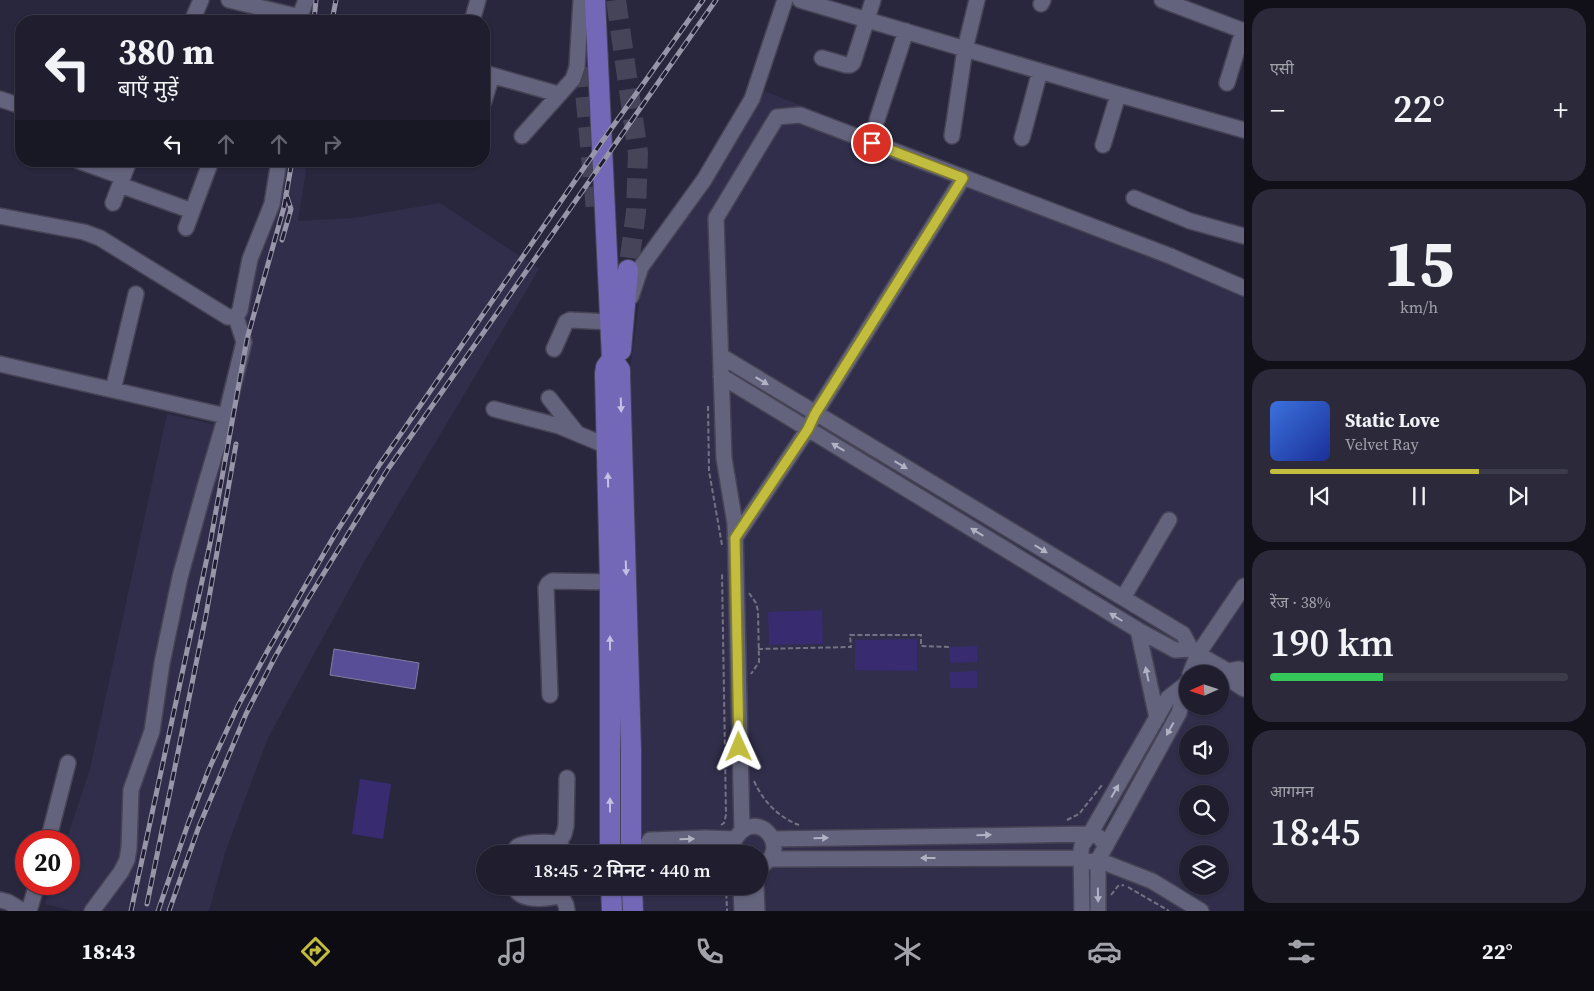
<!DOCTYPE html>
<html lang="hi">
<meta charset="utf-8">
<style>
body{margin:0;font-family:"Source Serif 4","Noto Sans Devanagari",serif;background:#2c2a3a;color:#f1f3f6;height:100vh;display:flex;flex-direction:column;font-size:19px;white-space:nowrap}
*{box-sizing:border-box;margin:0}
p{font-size:16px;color:#a1a2aa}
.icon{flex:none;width:28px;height:28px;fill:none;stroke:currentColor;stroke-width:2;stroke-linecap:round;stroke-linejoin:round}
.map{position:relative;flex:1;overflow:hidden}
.sheet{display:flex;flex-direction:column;gap:8px;padding:8px;background:#111019;width:350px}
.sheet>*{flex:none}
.hud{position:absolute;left:15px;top:15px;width:475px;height:152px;border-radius:20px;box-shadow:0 1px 4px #0004,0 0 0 1px #3c3b4a;background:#1f1d2e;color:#f1f3f6;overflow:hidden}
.needle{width:32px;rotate:267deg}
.buttons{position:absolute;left:1179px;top:665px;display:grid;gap:10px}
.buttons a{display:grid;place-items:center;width:50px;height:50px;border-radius:50%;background:#1f1d2e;box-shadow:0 1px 4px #0004,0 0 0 1px #3c3b4a;font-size:25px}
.speed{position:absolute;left:15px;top:830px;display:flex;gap:10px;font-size:25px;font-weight:700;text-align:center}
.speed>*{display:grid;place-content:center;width:65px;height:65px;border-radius:50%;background:#1f1d2e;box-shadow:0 1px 4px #0004,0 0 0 1px #3c3b4a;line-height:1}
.speed .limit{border:8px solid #d22;background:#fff;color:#111}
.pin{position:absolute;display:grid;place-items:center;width:42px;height:42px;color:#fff;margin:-21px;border:2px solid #fff;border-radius:50%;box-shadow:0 1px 5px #0007}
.me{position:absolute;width:55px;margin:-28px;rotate:359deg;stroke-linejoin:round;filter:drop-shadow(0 0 4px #0008)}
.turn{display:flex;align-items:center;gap:18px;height:105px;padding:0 20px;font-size:22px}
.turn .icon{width:65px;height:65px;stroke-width:2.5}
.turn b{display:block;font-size:35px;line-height:42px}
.lanes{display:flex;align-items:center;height:48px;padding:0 20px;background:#0003;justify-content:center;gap:25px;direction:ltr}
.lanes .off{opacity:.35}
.big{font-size:38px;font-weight:600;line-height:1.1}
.sheet .widget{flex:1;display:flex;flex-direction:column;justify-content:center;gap:8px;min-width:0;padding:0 18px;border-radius:20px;background:#2c2a3a}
.sheet .dial{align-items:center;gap:0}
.dial b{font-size:65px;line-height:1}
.song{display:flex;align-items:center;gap:15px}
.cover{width:60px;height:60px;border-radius:8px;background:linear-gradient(135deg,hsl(220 70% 55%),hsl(230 70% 35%))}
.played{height:5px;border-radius:2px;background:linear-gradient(90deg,#c2bd3f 70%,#3c3b4a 70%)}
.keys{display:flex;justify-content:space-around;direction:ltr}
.heat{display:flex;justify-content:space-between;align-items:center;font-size:28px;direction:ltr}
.charge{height:8px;border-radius:4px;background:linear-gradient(90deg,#34c759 38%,#3c3b4a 0)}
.trip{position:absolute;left:476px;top:845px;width:292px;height:50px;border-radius:25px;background:#1f1d2e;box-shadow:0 1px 4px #0004,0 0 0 1px #3c3b4a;font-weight:600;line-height:50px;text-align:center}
.tab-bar{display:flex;height:80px;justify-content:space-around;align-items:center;background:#0c0c12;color:#a1a2aa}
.tab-bar .icon{width:35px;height:35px}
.tab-bar .active{color:#c2bd3f}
.tab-bar b{font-size:22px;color:#f1f3f6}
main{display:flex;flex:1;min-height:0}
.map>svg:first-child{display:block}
.built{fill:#302e4a;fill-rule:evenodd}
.green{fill:#382b70}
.building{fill:#584e98;stroke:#807f9a}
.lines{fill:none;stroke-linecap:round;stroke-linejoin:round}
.major-tunnel{stroke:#454459;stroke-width:20;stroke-dasharray:20 10;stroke-linecap:butt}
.minor-casing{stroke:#454355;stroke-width:18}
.major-casing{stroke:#454355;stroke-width:22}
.path{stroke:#737285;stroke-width:2;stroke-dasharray:5 2.5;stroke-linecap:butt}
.minor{stroke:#64637d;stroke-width:15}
.major{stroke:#7368b7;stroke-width:20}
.rail-casing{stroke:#9796a8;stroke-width:5}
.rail{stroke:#1f1d33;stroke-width:3;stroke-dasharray:9;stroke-linecap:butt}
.oneway{fill:#b2b2c5}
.oneway2{fill:#c4c0e2}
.route-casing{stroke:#7e7b29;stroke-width:12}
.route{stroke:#c2bd3f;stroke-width:9}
</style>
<main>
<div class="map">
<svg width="1244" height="911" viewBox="0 0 1244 911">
<rect width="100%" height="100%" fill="#29273d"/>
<!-- built -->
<path class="built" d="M754,87L1244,279V911H638V886H760V854H637L630,370L642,279ZM1188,674H1220V706H1188ZM1188,734H1220V766H1188ZM1188,794H1220V826H1188ZM1188,854H1220V886H1188Z
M284,161H296L307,164L298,221L353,218L440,203L539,269L366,559L268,738L225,853L209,911H73L45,904L51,884H69V841H66L90,769L167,414L213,424Z"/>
<!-- green -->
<path class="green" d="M822,610L823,644L769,645L768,612Z
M917,639V671L855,670V640Z
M977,646V662L950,663L949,647Z
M977,671V688H950L949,672Z
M360,779L391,784L383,839L352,834Z"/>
<!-- building -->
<path class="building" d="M334,649L419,663L415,689L330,675Z"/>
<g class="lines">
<!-- major-tunnel -->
<path class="major-tunnel" d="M616,0L638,153L636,212L628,270
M586,37L584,81L596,210"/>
<!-- minor casing -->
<g class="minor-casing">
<path id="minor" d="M229,0L300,17
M800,0L1124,96L1244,130
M1162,0L1244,31
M1041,4L1043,0
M192,21L201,0
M298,21L306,0
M472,21L478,0
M822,58L846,65H850L853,63L873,0
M484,73L558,94
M1227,83L1243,31
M0,99L21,106
M484,101L492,75
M877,120L906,31
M522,136L573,79L577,67L581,0
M952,136L965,49L977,0
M1022,138L1040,71
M1103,145L1118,95
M79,161L123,177
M120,185L192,211
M1134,198L1190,221L1244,236
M113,203L129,161
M0,216L84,232L100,238L228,317H236L240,310L250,259L272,204L279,161
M186,228L211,161
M631,297L641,267L704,180L752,99L785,0
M554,349L566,322L570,320L610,322
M721,356L1183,634L1191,649L1198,654L1190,674
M0,364L226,416L244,342L236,317
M721,376L1138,630L1175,650L1191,649
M113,390L136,294
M549,398L576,432
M494,409L559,426L607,446
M735,538L808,429L815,414L963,178
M1244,586L1198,654L1228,671L1233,682L1244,689
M1123,598L1169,520
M1138,630L1157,718
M1228,671L1239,669L1244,672
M550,695L546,588L548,584L552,581L610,582
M742,831L735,524L724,458L716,218L777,117L800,115L1170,256L1244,288
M772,839L1090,834L1099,837L1106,846
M48,841L68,763
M558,844L564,834L566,826L567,778
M644,850L650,840L705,838L735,839
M513,854C514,851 515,849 517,847C522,842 552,841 558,844C561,846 564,850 565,854
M735,854C733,847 733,840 738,835C760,808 793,851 760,866
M770,859L1081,858L1088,862L1098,860L1152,881L1201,911
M514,886C520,903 547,899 561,895L566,886
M741,886L742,911
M756,886L757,911
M561,895L566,905L567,911
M0,900L8,902L23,911
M29,911L37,884
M92,911L121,872L127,860L129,848L131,790L152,731L162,663L180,577L204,490L226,416
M1082,911L1081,851L1082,845L1090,834L1168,698L1186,684
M1098,911V860L1179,713L1187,682"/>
</g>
<!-- major casing -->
<g class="major-casing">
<path id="major" d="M595,0L612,359L606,367L605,374L610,582V854
M621,350L628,270
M612,359L620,370V375L631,750V854
M611,886L612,911
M632,886L633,911"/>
</g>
<!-- path -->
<path class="path" d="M708,406L709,471L722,545
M749,593L756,603L758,611L759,662L751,674
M758,649L851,647L850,635H921V646L949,647
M754,781C763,801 778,817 799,825
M1067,820L1079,814L1102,785
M721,825L724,823L726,815L722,572
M726,886L727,911
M1128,887L1169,911
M1111,895L1118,886L1124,885"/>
<!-- minor -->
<use href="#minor" class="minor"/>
<!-- major -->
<use href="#major" class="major"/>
<!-- rail casing -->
<g class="rail-casing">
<path id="rail" d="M314,21L316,0
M332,21L336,0
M282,240L291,209L286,194
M147,904L206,615L236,444
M131,911L210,544L247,339L284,207L292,161
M158,911L188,824L209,769L238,706L268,650L337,531L380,464L601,143L703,0
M169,911L198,829L246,714L275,657L308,599L388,469L716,0"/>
</g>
<!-- rail -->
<use href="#rail" class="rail"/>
</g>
<!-- one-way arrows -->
<defs><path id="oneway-solid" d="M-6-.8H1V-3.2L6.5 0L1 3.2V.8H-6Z" transform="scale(1.25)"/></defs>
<g class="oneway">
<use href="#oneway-solid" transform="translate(762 381) rotate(31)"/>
<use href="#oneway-solid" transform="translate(838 447) rotate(-149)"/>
<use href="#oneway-solid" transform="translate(901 465) rotate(31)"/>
<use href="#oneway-solid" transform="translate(977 532) rotate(-149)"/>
<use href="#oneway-solid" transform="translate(1041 549) rotate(31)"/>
<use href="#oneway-solid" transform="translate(1116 617) rotate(-148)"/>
<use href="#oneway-solid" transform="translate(1147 674) rotate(-102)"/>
<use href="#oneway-solid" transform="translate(1170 729) rotate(119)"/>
<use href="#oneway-solid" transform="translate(1115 791) rotate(-60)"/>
<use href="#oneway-solid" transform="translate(984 835) rotate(-1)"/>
<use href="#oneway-solid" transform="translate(821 838) rotate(-1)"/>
<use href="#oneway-solid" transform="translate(687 839) rotate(-2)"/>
<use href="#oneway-solid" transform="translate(928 858) rotate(180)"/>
<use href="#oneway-solid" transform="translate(1098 895) rotate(89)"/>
</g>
<g class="oneway2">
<use href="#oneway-solid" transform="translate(621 405) rotate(88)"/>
<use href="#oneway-solid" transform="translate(608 480) rotate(-91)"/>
<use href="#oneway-solid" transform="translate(626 568) rotate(88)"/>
<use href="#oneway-solid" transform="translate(610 643) rotate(-90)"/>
<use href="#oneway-solid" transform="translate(610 805) rotate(-90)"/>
</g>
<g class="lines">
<!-- route casing -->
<g class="route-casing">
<path id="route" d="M739,747L735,538L808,429L815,414L963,178L872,143"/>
</g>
<!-- route -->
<use href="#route" class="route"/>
</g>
</svg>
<div class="buttons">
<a><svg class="needle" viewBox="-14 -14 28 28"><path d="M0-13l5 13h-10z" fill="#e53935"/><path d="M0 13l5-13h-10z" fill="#a1a2aa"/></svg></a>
<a><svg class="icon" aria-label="sound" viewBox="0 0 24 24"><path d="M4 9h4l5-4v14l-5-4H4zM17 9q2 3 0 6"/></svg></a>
<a><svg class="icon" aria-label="search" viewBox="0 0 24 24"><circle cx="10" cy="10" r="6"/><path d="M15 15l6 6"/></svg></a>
<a><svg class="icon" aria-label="layers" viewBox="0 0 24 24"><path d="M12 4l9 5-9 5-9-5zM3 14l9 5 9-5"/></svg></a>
</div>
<div class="speed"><div class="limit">20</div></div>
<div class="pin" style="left:872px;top:143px;background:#d93025"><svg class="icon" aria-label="arrive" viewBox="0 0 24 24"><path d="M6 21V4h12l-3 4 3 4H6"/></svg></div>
<svg class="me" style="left:739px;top:747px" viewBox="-20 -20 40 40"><path d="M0-17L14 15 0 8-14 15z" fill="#c2bd3f" stroke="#fff" stroke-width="4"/></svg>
<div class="trip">18:45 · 2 मिनट · 440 m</div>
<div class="hud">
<div class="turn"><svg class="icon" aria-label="left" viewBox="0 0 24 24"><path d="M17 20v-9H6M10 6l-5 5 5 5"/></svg><div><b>380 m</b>बाएँ मुड़ें</div></div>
<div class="lanes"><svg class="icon" aria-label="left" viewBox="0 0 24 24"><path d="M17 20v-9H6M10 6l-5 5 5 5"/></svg><svg class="icon off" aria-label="ahead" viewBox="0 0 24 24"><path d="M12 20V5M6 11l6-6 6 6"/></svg><svg class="icon off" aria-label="ahead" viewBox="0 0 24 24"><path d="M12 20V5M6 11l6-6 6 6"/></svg><svg class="icon off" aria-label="right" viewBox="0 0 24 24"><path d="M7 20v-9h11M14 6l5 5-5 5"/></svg></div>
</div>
</div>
<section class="sheet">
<div class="widget"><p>एसी</p>
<div class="heat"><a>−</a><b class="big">22°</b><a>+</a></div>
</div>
<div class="widget dial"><b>15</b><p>km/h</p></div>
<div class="widget">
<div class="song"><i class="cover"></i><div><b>Static Love</b><p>Velvet Ray</p></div></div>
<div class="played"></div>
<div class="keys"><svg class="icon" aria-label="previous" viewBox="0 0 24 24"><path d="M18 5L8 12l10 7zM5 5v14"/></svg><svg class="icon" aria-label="pause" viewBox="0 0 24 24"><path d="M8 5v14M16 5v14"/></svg><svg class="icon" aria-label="next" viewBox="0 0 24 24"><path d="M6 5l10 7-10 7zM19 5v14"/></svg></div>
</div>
<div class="widget"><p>रेंज · 38%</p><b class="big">190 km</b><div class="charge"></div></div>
<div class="widget"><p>आगमन</p><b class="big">18:45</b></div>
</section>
</main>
<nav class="tab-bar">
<b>18:43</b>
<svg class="icon active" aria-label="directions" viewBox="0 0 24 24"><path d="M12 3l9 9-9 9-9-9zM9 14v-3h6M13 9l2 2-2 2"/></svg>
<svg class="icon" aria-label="music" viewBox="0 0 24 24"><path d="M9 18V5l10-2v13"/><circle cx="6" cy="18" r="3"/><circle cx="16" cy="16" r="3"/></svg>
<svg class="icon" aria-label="phone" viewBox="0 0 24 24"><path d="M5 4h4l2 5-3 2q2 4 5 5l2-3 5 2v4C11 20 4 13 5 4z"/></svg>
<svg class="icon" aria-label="climate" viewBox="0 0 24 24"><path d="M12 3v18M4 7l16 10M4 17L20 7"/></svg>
<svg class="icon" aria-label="car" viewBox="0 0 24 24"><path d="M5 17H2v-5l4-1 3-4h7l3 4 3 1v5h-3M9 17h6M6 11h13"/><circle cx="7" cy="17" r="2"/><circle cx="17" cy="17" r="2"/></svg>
<svg class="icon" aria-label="filters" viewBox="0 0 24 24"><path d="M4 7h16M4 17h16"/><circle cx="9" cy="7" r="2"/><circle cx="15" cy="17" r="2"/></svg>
<b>22°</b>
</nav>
